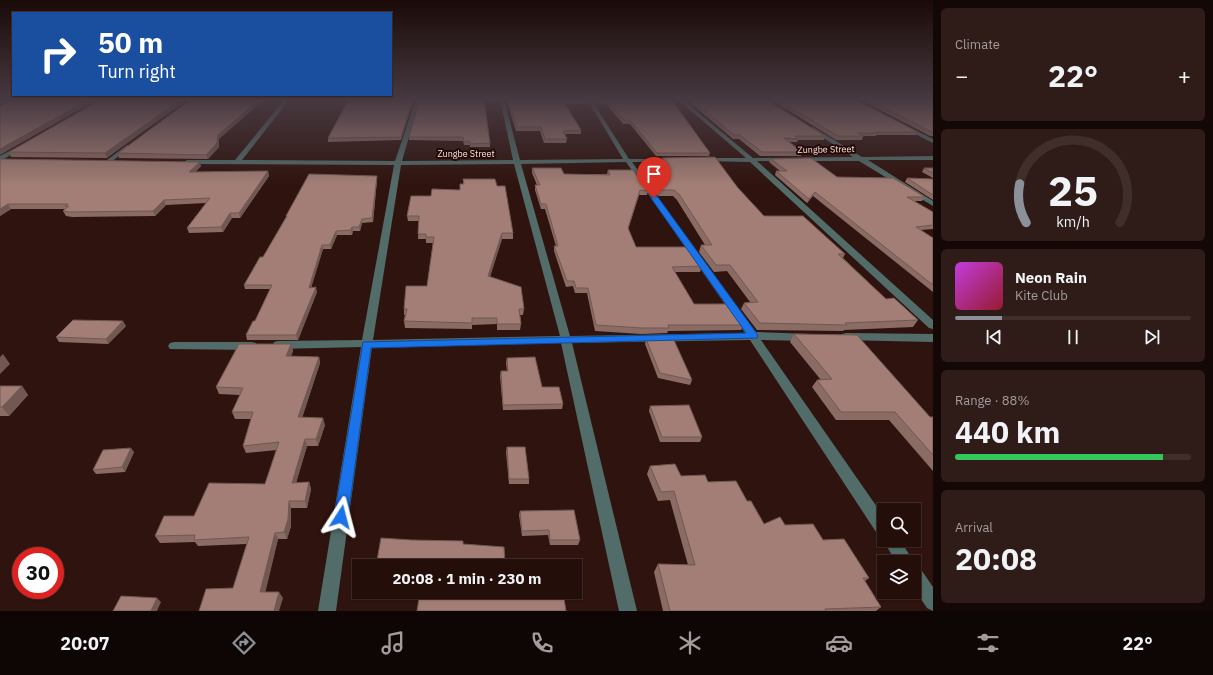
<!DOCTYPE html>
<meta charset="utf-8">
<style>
body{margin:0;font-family:"IBM Plex Sans",sans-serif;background:#2f1c18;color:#f1f3f6;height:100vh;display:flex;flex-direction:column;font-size:15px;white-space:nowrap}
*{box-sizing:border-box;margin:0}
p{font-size:13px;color:#a39c9c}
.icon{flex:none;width:22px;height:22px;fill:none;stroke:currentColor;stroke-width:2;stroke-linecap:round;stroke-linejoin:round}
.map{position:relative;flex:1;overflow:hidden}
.panel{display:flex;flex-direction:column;gap:8px;padding:8px;background:#130806;width:280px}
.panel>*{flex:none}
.banner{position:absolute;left:12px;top:12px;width:380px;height:84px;border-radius:0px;box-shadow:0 1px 3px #0004,0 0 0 1px #402e2b;background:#1a4fa0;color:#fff;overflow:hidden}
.controls{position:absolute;left:877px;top:503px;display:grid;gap:8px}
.controls a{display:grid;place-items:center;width:44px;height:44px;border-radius:0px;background:#230e0a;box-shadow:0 1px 3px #0004,0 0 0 1px #402e2b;font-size:20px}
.speed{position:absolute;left:12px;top:547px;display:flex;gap:8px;font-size:20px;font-weight:700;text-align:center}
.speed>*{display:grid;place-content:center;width:52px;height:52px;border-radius:50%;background:#230e0a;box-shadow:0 1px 3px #0004,0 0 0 1px #402e2b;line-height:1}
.speed .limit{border:6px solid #d22;background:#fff;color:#111}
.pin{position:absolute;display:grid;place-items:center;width:34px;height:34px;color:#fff;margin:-41px -17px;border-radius:50% 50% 50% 0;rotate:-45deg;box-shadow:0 0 4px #0007}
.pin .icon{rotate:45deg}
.me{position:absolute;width:44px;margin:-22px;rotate:9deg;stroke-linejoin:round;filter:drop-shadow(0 0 3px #0008)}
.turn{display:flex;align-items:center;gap:14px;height:84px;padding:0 20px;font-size:18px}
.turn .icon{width:52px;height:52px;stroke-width:2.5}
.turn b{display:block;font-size:28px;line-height:34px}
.big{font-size:30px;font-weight:700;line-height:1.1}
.panel .tile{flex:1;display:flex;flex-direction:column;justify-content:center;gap:6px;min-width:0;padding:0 14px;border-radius:6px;background:#2f1c18}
.panel .dial{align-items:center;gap:0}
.dial svg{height:104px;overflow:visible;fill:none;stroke:#402e2b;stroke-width:7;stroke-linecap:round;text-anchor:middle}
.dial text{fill:#f1f3f6;stroke:none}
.song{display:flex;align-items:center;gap:12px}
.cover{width:48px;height:48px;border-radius:6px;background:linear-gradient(135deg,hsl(290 70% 55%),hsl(350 70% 35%))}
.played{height:4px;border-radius:2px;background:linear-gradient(90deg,#8c9099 20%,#402e2b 20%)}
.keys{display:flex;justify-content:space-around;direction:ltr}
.heat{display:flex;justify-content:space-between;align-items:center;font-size:22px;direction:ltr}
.charge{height:6px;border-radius:3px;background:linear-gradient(90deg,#34c759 88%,#402e2b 0)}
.trip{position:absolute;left:352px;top:559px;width:230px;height:40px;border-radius:0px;background:#230e0a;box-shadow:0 1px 3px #0004,0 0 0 1px #402e2b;font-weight:700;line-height:40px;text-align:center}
.menu{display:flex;height:64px;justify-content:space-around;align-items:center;background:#0e0604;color:#a39c9c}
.menu .icon{width:28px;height:28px}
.menu .current{color:#8c9099}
.menu b{font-size:18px;color:#f1f3f6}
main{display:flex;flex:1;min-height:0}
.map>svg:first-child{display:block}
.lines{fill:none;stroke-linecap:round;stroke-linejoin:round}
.minor{fill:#526d69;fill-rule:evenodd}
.wall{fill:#8b6c65}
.shaded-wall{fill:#715853}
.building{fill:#a27e76;stroke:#715853}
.route{fill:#1a73e8;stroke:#114b97}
.labels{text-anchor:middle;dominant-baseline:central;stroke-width:4;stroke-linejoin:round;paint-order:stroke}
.far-street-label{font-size:9px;fill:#f9e5e0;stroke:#250a06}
</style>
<main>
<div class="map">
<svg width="933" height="611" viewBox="0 0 933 611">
<rect width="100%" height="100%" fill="#2f130e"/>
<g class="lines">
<!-- minor -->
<path class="minor" d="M285,99H290L242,160L395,161L416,99H420L402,161L513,160L500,99H504L520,160L623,159L587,99H591L629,159H677L678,160L675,162H632L756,332L810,334L811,337L810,340L806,341L761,340L884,517V537L878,535L750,340L572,343L637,611H619L561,343L372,347L336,611H318L361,347L278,349L274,348L273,345L274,342L278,341L362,340L394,165L187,164L184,162L187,160H235ZM626,162L745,333L570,336L521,164ZM514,164L560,336L373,340L401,165Z
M677,99H682L753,158L853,157L811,130V128L813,127L862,157L933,156V160H868L933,201V206L859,161H757L933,320V329L929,328L750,162L701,161L700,160L703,158H746Z
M905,125L933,139V143L903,128L902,127Z
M21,145L24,147L23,148L0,161V156Z
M127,145L132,146L111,162H107V160Z
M846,333L933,334V342L842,340L841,337L842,334Z
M174,342H252L256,343L258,346L256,349L252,350L170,349L168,346L170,343Z
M884,538V540H900L914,562H896L883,540Z
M914,566L920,568L933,587V611L927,608L914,589Z"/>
</g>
<!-- wall -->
<path class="wall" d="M102,99L107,158L11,157L9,152Z
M414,99L401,140L328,142V138Z
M420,99L490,143V147H470V145H464L463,141L409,140V137Z
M506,99H588L589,101L588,104H565L581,130V134H565L567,139L566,143H544L540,131H516Z
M592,99H671L710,153L709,156H656L630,124H623L606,104H596Z
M686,99H765L825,136L824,140H798L797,142H789L802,152L801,156H760L739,139H733Z
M770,99H854L918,132L916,135H876V136H863L862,140H836Z
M859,99H933V136H930Z
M219,139V147L208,159L119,158L118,153Z
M662,158L738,188L764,216L845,254L843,258L886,299L918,320L913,327L844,330L843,331L757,330L741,309L744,303L750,302L727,271L714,272L699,252L701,245H705L677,200L673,196H658L643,174L644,169H649L650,163H656V161H662Z
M0,159L201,166L195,172L268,171L269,176L240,218H232L223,232L189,233L187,228L206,203L166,205L155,216L72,217L66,216L63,211L65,209H11L0,216Z
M771,159L837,177L925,197L922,201H914L933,212V229L921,230L933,238V292L813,196L807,203L775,175L776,171H780L769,162Z
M532,168L564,174H607L608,170L648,191L647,195H639L628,229L636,247L702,266L700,272H675L694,304L744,325L741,330L668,331L667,333L641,334L595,331L587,293H575L573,286L566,287L554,251V246H556L545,209H541L535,190V185H537L532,173Z
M924,168H933V178L922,172Z
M377,176V180L373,222L362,223L360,231H353L352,235H337L331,249H323L311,287L317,292L298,340H247L246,335L255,321L270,289H245L244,285L263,257L286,217V216Z
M907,178L933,179V200L905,182Z
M463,179L497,186L513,233V239H502L490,277L524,309L523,315H520L521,324L520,330H497V324L472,325V329L405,328L404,321L405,315H404V309L427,286L433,243H426V239H418L419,221H408L407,216L431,196L460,190V184H463Z
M126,326L108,344L59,342L56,337Z
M794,334L930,417H933V471L889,420H836L812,387L817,380H821L790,342Z
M646,339L692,380L690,385L658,378L645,344Z
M291,344L293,351L291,356L319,357L320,363L302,418L325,425L318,446H307L296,483L309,482L311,489L307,508H291V526L287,539H278L265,592L283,598L233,588L247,544L198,546L195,542L160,543L155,536L194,516L265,484L277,450L246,453L243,446L251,419H235L232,412L240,395L219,394L216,387Z
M507,358L563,404L562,409L503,410L500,376L501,371H507L506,363Z
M0,386H22L28,395L9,416H0Z
M650,406L702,437L700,442H660L649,411Z
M507,447L529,479V484H509L506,452Z
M134,452L125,472L96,474L93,470Z
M650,466L681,476L708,482L747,501L764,524L785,525L823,540L869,578L865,581L881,607L876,611H663L654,572L658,564L688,565L670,500L658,501L647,474Z
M520,511L580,540L578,545H550L548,535L522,536L519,515Z
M374,592H563L419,594Z"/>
<!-- shaded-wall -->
<path class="shaded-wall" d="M2,99H11L0,104V100Z
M90,99H98L0,155V149Z
M182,99H188L107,158L105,153Z
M260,99H265L219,139V147L208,159L206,155L218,135Z
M413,99H414L401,140V137Z
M200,162L201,166L191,177L189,172Z
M268,171L269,176L240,218L239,213Z
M377,176V180L373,222L372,218Z
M640,190L639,195L627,233L628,228Z
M815,192L813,196L807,203L809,199Z
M164,200L166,205L155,216L153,211Z
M8,204L11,209L0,216V209Z
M230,213L232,218L223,232L221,227Z
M362,219V223L360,231L359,227Z
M352,227L353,231L352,235L351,230Z
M336,231L337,235L331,249L330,245Z
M502,233V239L488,282V276Z
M322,245L323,249L310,292L309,288Z
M316,287L317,292L298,340L296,335Z
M123,321L126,326L108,344L106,339Z
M291,344L293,351L288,363L286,356Z
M3,354L10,364L0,374V357Z
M319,357L320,363L300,424L298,417Z
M22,386L28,395L9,416L2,407Z
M323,418L325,425L318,446L316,439Z
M305,439L307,446L294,490L292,483Z
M131,448L134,452L125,472L122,467Z
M309,482L311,489L307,508L305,501Z
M289,501L291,508V526L287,539L284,532Z
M275,533L278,539L264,598L260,592Z
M279,592L283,598L279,611H274Z
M157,598L161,602L157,611H151Z"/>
<!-- building -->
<path class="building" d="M15,99H90L0,149V106Z
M102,99H182L105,153L9,152Z
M192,99H260L218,135L217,143L206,155L118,153Z
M349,99H413L401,137L328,138Z
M420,99H484L490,143L470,144V141L464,142L463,137H409Z
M507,99H588L589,101H563L581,130L563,131L567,139H545L541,127H517Z
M595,99H671L710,153H657L630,120H624L607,100L596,101Z
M690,99H765L825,136H795L798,139L784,138L802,152H762L740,135H734Z
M776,99H854L918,132H876L878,133H857L864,136H838Z
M867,99H933V132H932Z
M715,157L738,188L764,216H803L845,254H838L886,299L894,298L918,320L845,323L847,325L760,323L744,303L758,302L730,265H716L701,245H712L679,194L674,190H660L644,169H654L650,163H658L656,161H664L662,158Z
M811,158L837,177L893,178L925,197H907L933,212V225L916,227L933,238V285L815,192L809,199L776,171H787L771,159Z
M0,159L200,162L189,172L268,171L239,213H230L221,227L187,228L210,198L164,200L153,211L70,212L63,211L69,206H65L68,204H8L0,209Z
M532,168H561L564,174L610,175L608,170H633L648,191L640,190L628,228L636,247H688L702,266L672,267L694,304H729L744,325H668L669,328H642L596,325L588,288H576L574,281H567L554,246H558L546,204H541L535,185H540Z
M924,168H933V173Z
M309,174L377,176L372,218L362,219L359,227H352L351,230L336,231L330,245H322L309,288L316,287L296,335H246L253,321H255L272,285H244L260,257H263L287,216H286Z
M907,178L933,179V195Z
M463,179H495L497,186H505L513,233H502L488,276L521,287L524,309H519L521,324H497V318H472V323L404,321L407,309H404L406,286H427L434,237H426V234H418L419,216H407L411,196H431L432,189L460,190V184H464Z
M73,320L123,321L106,339L56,337Z
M794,334L857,335L930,417H933V455L895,412H841L817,380L832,379Z
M673,338L692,380L660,373L646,339Z
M239,344H291L286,356L319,357L298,417L323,418L316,439H305L292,483L309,482L305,501H289L288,519L284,532L275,533L260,592H279L274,611H199L206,589L233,588L249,537L194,540L195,535L155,536L164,516H194L209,483L265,484L279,442L243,446L253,412H232L243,388L216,387Z
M535,357L542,387H559L563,404L503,405L501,371H508L507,358Z
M0,386H22L2,407H0Z
M689,405L702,437H662L650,406Z
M507,447H525L529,479H509Z
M131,448L122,467L93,470L103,450Z
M675,464L681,476L705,475L708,482L736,481L747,501H751L764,524L780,517L785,525L813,524L823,540L844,539L869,578H863L881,607L825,609L826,611H670L658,564L695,565L674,491L661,492L650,466Z
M574,510L580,540H550L549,530L522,531L520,511Z
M381,538L411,540L463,541V544L504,547L505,566H376Z
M420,592H563L566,611H417Z
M121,596L157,598L151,611H113Z"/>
<!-- sky -->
<linearGradient id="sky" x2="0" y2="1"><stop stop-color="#1a0a08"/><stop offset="0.54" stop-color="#473941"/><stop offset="1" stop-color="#473941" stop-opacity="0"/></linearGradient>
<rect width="933" height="185" fill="url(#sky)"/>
<!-- route -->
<path class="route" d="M652,196H657L757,334L758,336L757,338L371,348L348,517L346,522L341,524L336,522L334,517L363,342L746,333L651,198Z"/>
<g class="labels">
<!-- far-street labels -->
<g class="far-street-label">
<text transform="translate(826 149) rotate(-1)">Zungbe Street</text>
<text x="466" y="153">Zungbe Street</text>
</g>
</g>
</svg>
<div class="controls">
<a><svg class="icon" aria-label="search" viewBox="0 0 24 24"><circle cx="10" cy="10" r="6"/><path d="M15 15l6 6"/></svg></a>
<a><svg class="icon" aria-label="layers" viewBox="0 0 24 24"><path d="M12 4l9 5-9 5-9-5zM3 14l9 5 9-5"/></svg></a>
</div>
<div class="speed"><div class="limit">30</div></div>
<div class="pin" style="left:654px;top:198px;background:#d93025"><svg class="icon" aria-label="arrive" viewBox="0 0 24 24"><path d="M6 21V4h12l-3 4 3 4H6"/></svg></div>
<svg class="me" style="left:341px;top:517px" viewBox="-20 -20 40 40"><path d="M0-17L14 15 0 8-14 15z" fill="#1a73e8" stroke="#fff" stroke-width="4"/></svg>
<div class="trip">20:08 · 1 min · 230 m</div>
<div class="banner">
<div class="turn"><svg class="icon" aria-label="right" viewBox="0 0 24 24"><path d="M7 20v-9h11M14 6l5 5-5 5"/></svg><div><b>50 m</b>Turn right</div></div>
</div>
</div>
<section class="panel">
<div class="tile"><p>Climate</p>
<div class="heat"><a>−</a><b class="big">22°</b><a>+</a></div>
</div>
<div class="tile dial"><svg viewBox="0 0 100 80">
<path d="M14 69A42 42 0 1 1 86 69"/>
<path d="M14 69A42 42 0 0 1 9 39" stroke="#8c9099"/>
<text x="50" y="56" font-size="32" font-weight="700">25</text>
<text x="50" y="72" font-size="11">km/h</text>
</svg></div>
<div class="tile">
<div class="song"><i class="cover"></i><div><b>Neon Rain</b><p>Kite Club</p></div></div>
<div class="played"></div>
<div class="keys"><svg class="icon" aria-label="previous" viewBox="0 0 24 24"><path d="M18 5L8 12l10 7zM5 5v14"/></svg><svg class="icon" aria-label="pause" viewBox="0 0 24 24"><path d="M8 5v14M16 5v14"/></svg><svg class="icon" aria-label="next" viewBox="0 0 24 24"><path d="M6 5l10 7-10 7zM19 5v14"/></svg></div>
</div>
<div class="tile"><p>Range · 88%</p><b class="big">440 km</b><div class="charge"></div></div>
<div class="tile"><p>Arrival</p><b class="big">20:08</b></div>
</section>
</main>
<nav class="menu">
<b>20:07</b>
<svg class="icon current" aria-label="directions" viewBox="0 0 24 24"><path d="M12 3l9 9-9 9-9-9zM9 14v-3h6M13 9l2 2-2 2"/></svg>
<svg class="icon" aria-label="music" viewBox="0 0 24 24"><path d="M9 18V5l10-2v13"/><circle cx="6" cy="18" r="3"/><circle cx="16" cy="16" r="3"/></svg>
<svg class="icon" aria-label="phone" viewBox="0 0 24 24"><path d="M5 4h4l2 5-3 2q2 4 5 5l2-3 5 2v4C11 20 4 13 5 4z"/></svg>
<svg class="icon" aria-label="climate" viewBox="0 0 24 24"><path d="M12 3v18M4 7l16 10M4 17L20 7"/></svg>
<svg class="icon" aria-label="car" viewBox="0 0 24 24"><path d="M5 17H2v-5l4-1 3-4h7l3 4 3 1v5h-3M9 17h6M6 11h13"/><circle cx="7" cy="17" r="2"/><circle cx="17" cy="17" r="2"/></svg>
<svg class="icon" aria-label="filters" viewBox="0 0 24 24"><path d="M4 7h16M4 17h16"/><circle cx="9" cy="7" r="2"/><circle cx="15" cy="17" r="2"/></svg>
<b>22°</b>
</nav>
